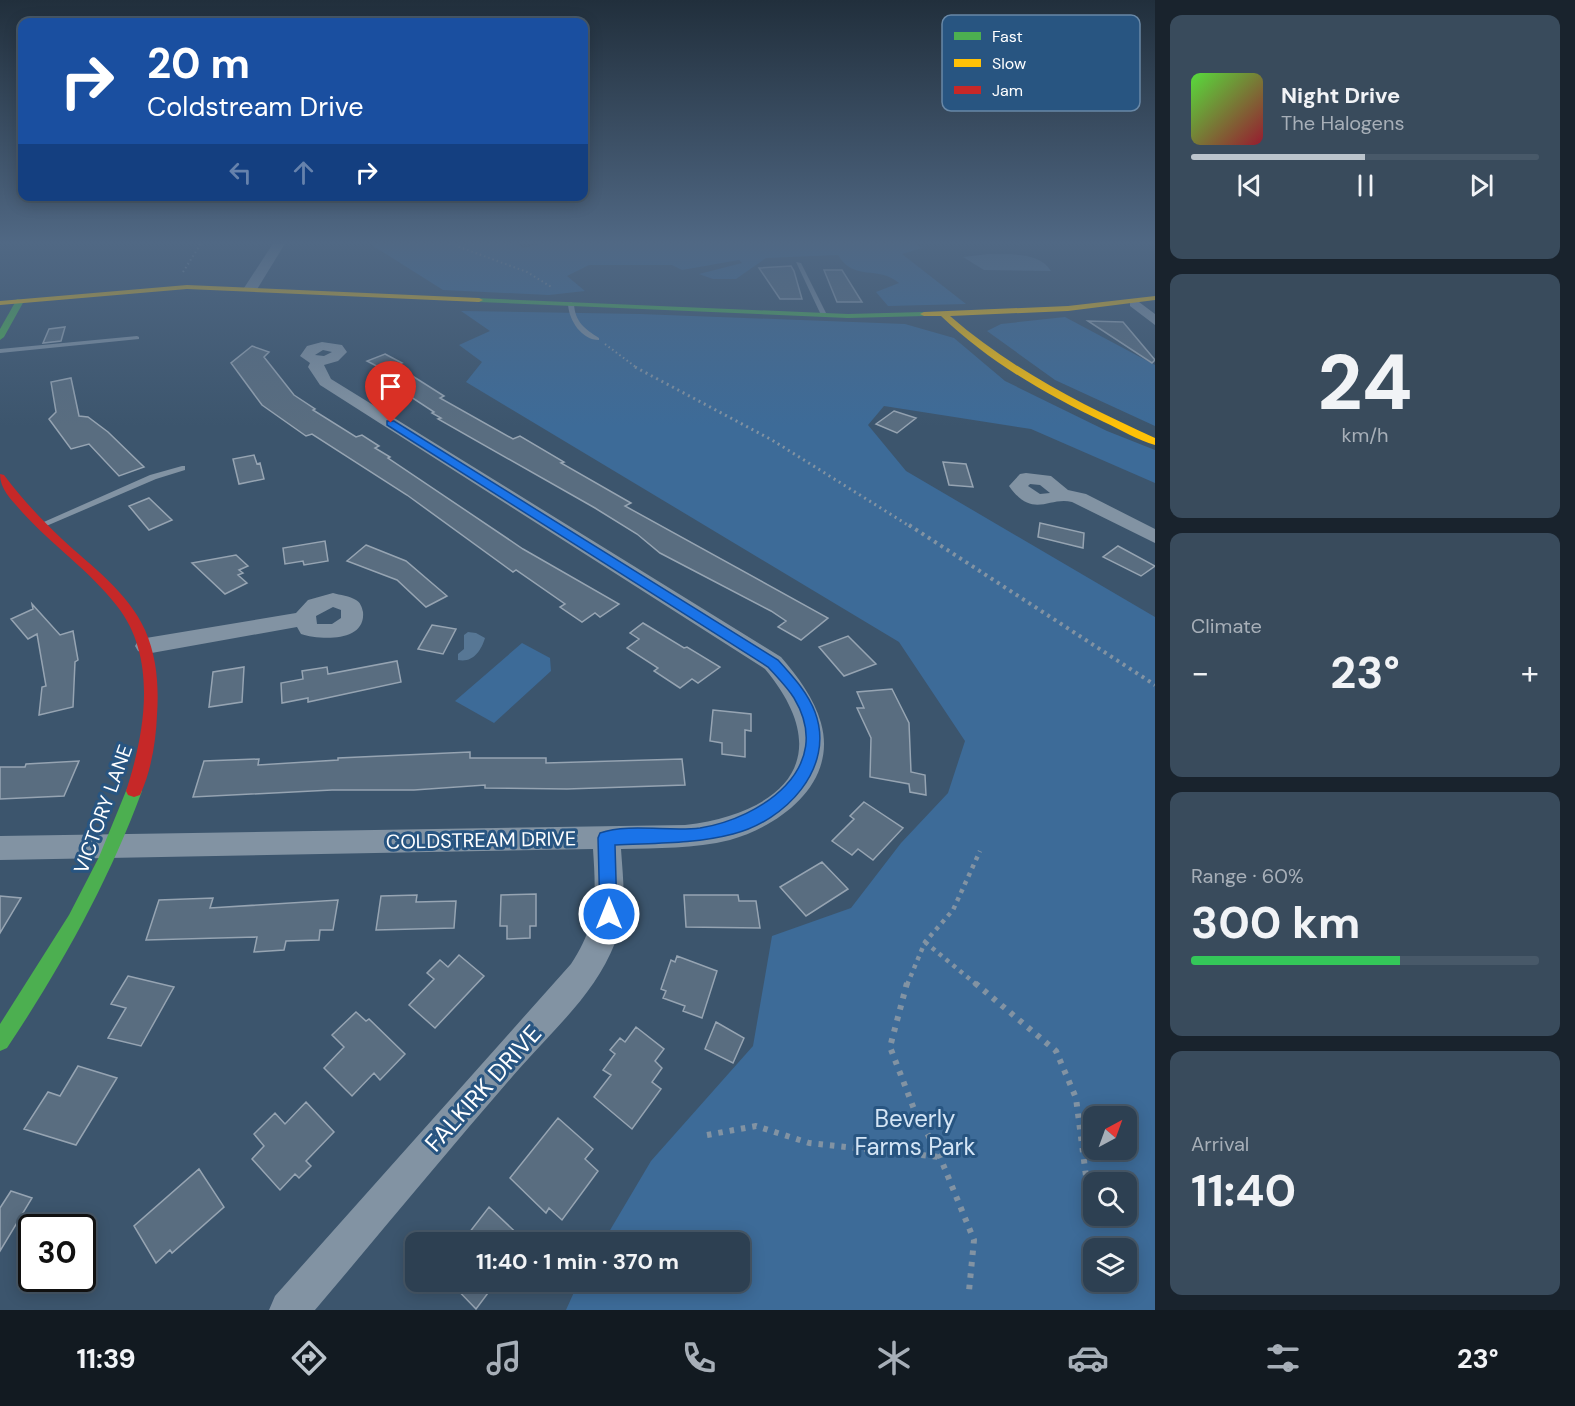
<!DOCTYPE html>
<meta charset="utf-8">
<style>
body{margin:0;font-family:"DM Sans",sans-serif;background:#394b5c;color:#f1f3f6;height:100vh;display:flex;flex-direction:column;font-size:22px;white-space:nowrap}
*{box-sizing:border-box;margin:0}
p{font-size:20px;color:#a7afb8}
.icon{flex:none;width:33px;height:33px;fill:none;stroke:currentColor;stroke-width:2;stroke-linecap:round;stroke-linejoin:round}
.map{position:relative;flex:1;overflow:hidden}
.panel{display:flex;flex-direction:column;gap:15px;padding:15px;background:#19232d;width:420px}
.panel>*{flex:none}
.top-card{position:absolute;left:18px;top:18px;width:570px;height:183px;border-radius:12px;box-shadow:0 3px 15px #0003,0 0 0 2px #485969;background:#1a4fa0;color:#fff;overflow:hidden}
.needle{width:39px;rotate:41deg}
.buttons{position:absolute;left:1083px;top:1106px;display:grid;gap:12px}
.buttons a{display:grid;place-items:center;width:54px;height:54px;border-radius:12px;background:#2d4052;box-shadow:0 3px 15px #0003,0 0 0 2px #485969;font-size:30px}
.speed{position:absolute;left:18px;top:1214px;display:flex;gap:12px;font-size:30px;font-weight:700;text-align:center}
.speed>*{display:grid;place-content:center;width:78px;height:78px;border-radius:50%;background:#2d4052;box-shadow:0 3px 15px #0003,0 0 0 2px #485969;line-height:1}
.speed .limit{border:3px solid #111;border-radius:9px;background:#fff;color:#111}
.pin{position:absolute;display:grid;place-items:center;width:51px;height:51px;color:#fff;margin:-62px -26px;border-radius:50% 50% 50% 0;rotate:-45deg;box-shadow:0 0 6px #0007}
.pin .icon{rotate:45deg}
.me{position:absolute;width:66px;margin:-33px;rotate:0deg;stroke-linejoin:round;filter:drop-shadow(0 0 4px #0008)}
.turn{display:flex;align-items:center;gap:21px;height:126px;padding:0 30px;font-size:27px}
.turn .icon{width:78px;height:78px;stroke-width:2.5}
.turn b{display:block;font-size:42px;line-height:51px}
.lanes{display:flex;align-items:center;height:57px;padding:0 30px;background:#0003;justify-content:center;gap:30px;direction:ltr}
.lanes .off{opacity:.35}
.big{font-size:45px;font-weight:700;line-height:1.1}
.panel .widget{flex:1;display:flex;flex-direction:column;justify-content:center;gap:9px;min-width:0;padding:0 21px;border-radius:12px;background:#394b5c}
.panel .dial{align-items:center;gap:0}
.dial b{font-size:78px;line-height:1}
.song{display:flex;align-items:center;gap:18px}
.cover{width:72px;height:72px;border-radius:9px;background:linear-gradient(135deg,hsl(110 70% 55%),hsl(350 70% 35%))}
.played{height:6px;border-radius:3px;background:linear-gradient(90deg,#bbc4cc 50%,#485969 50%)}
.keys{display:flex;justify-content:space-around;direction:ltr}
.heat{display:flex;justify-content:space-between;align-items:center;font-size:33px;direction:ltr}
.charge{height:9px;border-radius:4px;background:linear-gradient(90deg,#34c759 60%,#485969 0)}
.trip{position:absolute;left:405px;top:1232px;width:345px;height:60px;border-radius:12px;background:#2d4052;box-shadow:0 3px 15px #0003,0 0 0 2px #485969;font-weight:700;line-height:60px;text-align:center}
.menu{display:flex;height:96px;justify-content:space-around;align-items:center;background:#121a21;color:#a7afb8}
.menu .icon{width:42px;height:42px}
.menu .active{color:#bbc4cc}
.menu b{font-size:27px;color:#f1f3f6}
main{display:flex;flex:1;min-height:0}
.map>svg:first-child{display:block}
.green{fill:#3d6b98;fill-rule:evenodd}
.water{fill:#577795}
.building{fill:#596d80;stroke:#96a4b2;stroke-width:1.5}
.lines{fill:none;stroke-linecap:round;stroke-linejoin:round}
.path-far4{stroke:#8293a3;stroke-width:2;stroke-dasharray:1.5 3;stroke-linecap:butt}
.path-far3{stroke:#8293a3;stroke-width:3;stroke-dasharray:2 4;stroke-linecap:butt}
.path-far2{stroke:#8293a3;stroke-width:4;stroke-dasharray:3 4.5;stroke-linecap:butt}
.path-far1{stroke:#8293a3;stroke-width:4.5;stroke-dasharray:4 5;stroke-linecap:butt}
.path{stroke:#8293a3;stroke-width:6;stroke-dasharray:4.5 7;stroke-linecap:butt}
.lane{fill:#8293a3;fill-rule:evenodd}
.street{fill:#8293a3;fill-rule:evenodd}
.fast{fill:#4caf50;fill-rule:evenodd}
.slow{fill:#ffc107;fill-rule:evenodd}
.jam{fill:#c62828;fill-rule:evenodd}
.route{fill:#1a73e8;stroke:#114b97;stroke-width:1.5}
.labels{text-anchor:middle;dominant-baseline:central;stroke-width:6;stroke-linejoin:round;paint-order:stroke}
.street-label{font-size:20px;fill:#fff;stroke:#285581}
.near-street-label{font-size:24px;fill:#fff;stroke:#285581}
.near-park-label{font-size:24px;fill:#d4e5f5;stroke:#285581}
.key{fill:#285581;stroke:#6888a7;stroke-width:1.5}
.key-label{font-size:16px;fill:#fff}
</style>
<main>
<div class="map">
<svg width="1155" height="1310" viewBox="0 0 1155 1310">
<rect width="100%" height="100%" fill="#3c556d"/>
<!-- green -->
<path class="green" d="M367,242H513L524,248L545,242H913L922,248L902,254L966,304L888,306L876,292L899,283C878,265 854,282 838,255L766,258L736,279H713L699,274L742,263L739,260L682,270L672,265H589L567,276L585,291L549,295L443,290Z
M461,311L640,314L905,324L954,338L1005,381L1107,431L1155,450V483L1031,429L884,406L868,425L906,471L1155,617V1310H566L579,1281H740V1242H603L651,1161L753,1046L772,936L851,908L901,843L948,793L965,741L899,642L466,382L482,362L459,345L490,331ZM1094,1116H1126V1149H1094ZM1094,1182H1126V1215H1094ZM1094,1248H1126V1281H1094Z
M1065,317L1155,365V426L1055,380L987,331L1001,324Z
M522,643L550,658L551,671L494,723L455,701Z"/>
<!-- water -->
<path class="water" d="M989,254C1009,255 1039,251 1051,271L984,270L963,257Z
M468,632L476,633L485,638C481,651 473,663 458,660V654L464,649V635Z"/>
<!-- building -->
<path class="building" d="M791,266L794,271L802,299H780L759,268Z
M824,270H842L862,302H837Z
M1088,321L1123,322L1155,360L1152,363Z
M65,327L61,341L43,343L49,329Z
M252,346L269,352L264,357L294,395L315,409L313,410L356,437L362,435L379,446L375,448L390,457L388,458L523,549L619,604L600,617L595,613L582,622L560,607L565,604L516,570L513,572L407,495L312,434L306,436L262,405L231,363Z
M385,354L402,363L384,370L367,361Z
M403,370L444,396L440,398L513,439L520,436L564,462L561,463L631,503L625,506L828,618L801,640L778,627L786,621L771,611L660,553L637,534L595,508L438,419L441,418L432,413L434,412L382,378Z
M71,378L79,416L88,417L108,432L144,467L119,476L89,444L71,449L49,419L56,412L51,382Z
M894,411L916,418L897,433L876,424Z
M254,455L257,464L260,463L264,479L239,484L233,459Z
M943,462L966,464L973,487L949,485Z
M149,498L172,520L149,530L129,506Z
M1040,523L1084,533L1083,548L1038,537Z
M325,541L328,561L304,565L303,561L285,564L283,548Z
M366,545L406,561L447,596L426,607L397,580L347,561Z
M1118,546L1155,566L1141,576L1103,557Z
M236,555L248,566L239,570L243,573L238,575L247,583L225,594L192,563Z
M32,604L60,635L73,631L78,660L75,662L73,707L39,715L42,687L46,686L37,634L28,639L11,619L33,609Z
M643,623L684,648L687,647L720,667L698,683L692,679L680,688L654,671L658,668L627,648L639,639L630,633Z
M432,625L456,629L443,654L418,649Z
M848,636L876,664L844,676L819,647Z
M397,661L401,682L308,702V698L282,703L281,683L303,679L302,671L327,667L328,674Z
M244,667L242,702L209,707L213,672Z
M892,689L909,723L911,772L925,775L926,795L910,792L909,784L870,777L871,738L857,708H864L857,692Z
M713,710L751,714V731L745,730V757L722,754V743L710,741Z
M470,752V758H546V763L682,759L685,785L567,789L485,788V785L414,790H332L193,797L204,761L259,759L258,765L338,760V758Z
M79,761L64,796L0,799V767H25L26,764Z
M864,802L903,828L873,860L858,849L852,855L832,841L854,819L850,816Z
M822,862L848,889L806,916L780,887Z
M536,894V926H530V938L507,939V926H500L501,895Z
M417,895L416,902L456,901L454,928L376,930L381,896Z
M684,895H738L739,901H756L760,928L686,927Z
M0,896L21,898L0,933Z
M213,898L210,908L338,900L333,930H320L319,940L286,941L284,950L254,952L257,937L146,940L159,900Z
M459,955L484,976L435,1028L409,1005L434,979L427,973L440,960L448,967Z
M677,956L717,971L702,1018L683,1011L685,1006L663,998L666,991L661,989L671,960L675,962Z
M128,976L174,987L141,1046L108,1038L126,1008L111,1004Z
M356,1012L366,1021L369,1019L405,1054L380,1080L374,1073L352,1096L324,1068L344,1047L332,1035Z
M716,1022L744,1038L733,1063L705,1049Z
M636,1027L664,1049L655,1061L662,1068L652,1082L661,1089L632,1129L594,1097L611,1075L603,1070L615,1054L610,1050L620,1038L625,1042Z
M78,1066L117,1078L76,1145L24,1129L48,1092L60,1096Z
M306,1102L334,1132L306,1161L311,1166L299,1178L295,1174L280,1190L252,1159L264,1146L254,1134L275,1113L285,1124Z
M558,1118L593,1149L585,1159L598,1171L562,1220L549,1208L546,1213L510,1178Z
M199,1169L224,1207L172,1253L170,1250L156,1263L134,1226Z
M11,1191L32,1198L0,1251V1208Z
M489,1207L526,1242H462Z
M449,1281H497L476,1309Z"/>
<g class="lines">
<!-- path-far4 -->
<path class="path-far4" d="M446,242L527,272L553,288
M183,272L202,242
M605,344L637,368"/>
<!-- path-far3 -->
<path class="path-far3" d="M635,367L772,440L911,527"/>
<!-- path-far2 -->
<path class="path-far2" d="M909,525L1155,685"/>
<!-- path-far1 -->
<path class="path-far1" d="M925,942L977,985
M907,985L925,942L953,910L980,851"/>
<!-- path -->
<path class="path" d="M907,983L890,1047L914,1109L940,1157L974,1240L969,1291
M975,983L1056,1051L1076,1098L1091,1215
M707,1135L756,1126L809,1143L939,1157"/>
<!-- lane -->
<path class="lane" d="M796,262L801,263L827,315L826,316L821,315Z
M571,302L574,304C575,322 585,329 599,338V340C582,340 569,321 568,304Z
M137,336L139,337V339L0,353V349Z
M182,466H185V470L156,479L44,527H38L37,525L150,475Z"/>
<!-- street -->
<path class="street" d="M274,242H286L256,291H246L244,288Z
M1135,299L1155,314V325L1130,306V300Z
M322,342L342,345L347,352L338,361L324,365L331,379L781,657C798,677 814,698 821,723C838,783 780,826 730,840C694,849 657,848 621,849C623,880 628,913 615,943C595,994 554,1029 519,1069C450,1148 383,1230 315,1310H269L275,1296L571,964C598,924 596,895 593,849L0,860V836L685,825C784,813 839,758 765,669L320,385L308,367L310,363L300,356L307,346ZM323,350L332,352L324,356L315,355Z
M1026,473L1051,476L1068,490L1086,494L1155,529V543L1072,502C1049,496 1033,520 1009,486L1020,474ZM1030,484L1040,485L1050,493L1040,494L1028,486Z
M333,593C340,595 350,596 356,600C360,602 362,607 363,612C366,643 319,640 301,634L297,627L146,654L138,651L135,646L138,641L146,638L296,613L308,600ZM333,607L341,610V618L332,624H317L316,616Z"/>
<!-- fast -->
<path class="fast" d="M476,298L848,314L924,312L928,314L924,316L848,318L479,302H476Z
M17,299L24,301L4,337L0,340V329Z
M134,785L140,787L142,791C108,883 61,967 7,1048L0,1051V1024L69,915L99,857L126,791L128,787Z"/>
<!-- slow -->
<path class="slow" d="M187,285L479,298L483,300L479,302L187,289L0,305V301Z
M1155,296V300L1068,311L950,316C1011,369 1082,405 1155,438V445C1138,440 1121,430 1104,422C1045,394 988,361 941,316H924L920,314L924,312L1068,306Z"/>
<!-- jam -->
<path class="jam" d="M0,474L4,475C21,498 41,519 62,539C92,567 128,592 145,630C157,657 159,687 157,715C156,741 151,772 140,795L134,797L128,795L126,791C145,733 158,658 117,606C90,571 52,545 22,512C12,500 0,490 0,474Z"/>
</g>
<!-- sky -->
<linearGradient id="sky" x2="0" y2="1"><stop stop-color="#212f3c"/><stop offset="0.57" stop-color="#506884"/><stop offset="1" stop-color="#506884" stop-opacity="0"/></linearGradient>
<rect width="1155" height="426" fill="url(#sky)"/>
<!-- route -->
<path class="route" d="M387,421H394L778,660C792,676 807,691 815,712C836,768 785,821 733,834C695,844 654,843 615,845L617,914L615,920L609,922L602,920L600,914L598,838L600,833C629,823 670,832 700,828C761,818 836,768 794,698C787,687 777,677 768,667L387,425Z"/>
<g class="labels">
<!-- street labels -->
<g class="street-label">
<text transform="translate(103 809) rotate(-70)">VICTORY LANE</text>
<text transform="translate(481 840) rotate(-1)">COLDSTREAM DRIVE</text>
</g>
<!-- near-street labels -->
<g class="near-street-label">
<text transform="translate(483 1088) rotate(-48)">FALKIRK DRIVE</text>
</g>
<!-- near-park labels -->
<g class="near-park-label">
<text x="915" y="1118">Beverly<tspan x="915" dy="28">Farms Park</tspan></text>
</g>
</g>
<!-- legend -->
<rect x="942" y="15" width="198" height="96" rx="9" class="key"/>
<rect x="954" y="32" width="27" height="8" fill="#4caf50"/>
<rect x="954" y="59" width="27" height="8" fill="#ffc107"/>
<rect x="954" y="86" width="27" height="8" fill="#c62828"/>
<g class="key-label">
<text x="992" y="42">Fast</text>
<text x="992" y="69">Slow</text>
<text x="992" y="96">Jam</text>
</g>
</svg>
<div class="buttons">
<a><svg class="needle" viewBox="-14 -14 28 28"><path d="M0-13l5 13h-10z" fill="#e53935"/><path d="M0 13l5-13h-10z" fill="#a7afb8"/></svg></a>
<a><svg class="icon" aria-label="search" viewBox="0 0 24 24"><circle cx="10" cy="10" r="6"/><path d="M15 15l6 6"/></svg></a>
<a><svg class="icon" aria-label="layers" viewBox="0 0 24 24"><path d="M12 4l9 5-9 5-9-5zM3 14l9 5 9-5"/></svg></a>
</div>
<div class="speed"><div class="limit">30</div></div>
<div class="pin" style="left:391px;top:423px;background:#d93025"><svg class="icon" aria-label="arrive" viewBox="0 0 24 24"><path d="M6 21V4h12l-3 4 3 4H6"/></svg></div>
<svg class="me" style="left:609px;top:914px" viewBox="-20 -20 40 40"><circle r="17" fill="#1a73e8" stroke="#fff" stroke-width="3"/><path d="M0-11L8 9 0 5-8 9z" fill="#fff"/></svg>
<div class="trip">11:40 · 1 min · 370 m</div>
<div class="top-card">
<div class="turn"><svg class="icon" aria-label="right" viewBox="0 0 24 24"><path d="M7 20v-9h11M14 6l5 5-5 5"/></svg><div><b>20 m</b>Coldstream Drive</div></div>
<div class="lanes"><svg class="icon off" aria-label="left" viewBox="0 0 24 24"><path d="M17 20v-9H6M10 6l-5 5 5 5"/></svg><svg class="icon off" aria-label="ahead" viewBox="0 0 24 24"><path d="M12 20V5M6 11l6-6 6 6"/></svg><svg class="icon" aria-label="right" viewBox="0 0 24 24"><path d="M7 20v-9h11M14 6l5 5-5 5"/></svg></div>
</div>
</div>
<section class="panel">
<div class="widget">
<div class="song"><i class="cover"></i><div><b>Night Drive</b><p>The Halogens</p></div></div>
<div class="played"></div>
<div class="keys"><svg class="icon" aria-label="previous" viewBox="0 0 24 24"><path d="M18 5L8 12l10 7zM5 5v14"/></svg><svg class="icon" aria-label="pause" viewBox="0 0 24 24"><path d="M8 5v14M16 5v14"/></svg><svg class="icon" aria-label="next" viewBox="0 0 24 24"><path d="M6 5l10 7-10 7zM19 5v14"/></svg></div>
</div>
<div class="widget dial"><b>24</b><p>km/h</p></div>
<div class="widget"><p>Climate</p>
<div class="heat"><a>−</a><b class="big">23°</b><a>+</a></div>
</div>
<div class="widget"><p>Range · 60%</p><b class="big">300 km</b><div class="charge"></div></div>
<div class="widget"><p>Arrival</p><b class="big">11:40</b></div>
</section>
</main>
<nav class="menu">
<b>11:39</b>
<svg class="icon active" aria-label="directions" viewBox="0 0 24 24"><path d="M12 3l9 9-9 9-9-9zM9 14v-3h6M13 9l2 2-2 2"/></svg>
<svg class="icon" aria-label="music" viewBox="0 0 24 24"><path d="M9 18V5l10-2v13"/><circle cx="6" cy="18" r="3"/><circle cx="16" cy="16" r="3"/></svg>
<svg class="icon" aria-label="phone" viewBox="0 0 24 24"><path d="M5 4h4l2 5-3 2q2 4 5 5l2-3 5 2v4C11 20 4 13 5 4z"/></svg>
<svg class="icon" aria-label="climate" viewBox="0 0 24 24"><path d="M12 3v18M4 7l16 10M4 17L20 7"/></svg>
<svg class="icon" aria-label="car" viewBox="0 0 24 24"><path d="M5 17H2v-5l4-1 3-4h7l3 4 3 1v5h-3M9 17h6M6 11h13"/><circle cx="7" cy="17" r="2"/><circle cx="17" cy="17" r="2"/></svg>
<svg class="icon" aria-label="filters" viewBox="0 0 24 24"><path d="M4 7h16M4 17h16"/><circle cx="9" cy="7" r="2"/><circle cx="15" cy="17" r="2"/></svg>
<b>23°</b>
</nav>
